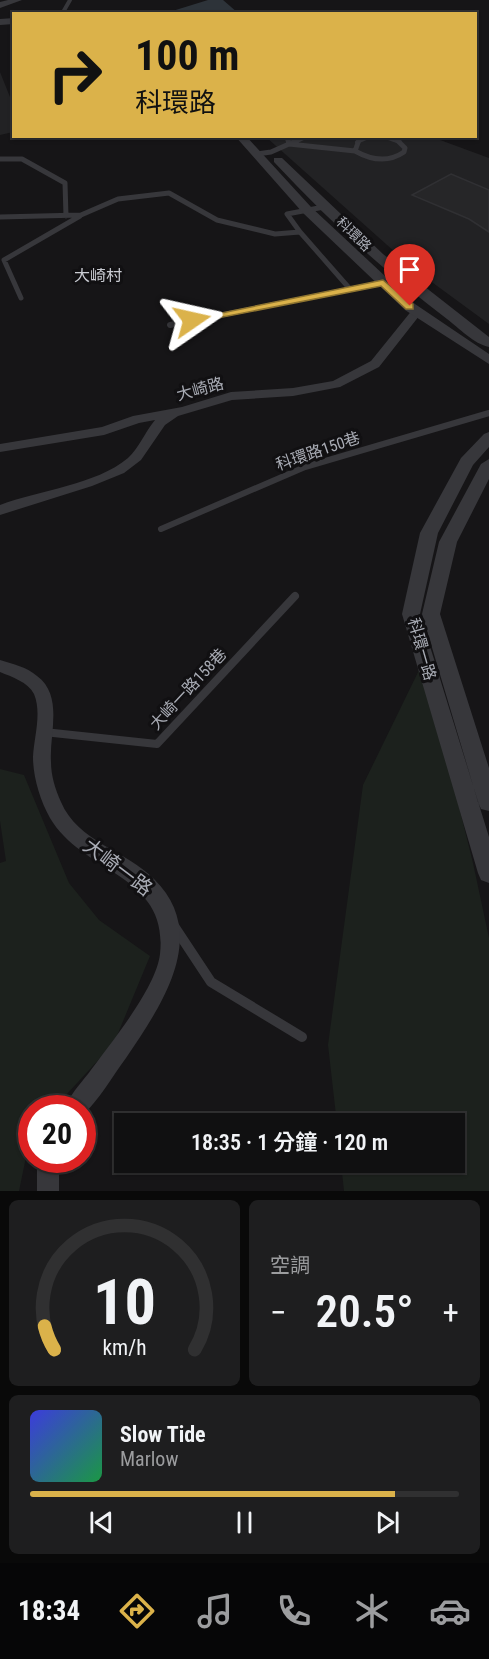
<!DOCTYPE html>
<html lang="zh-TW">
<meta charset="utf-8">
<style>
body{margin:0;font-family:"Roboto Condensed","Noto Sans TC",sans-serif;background:#1e1e1f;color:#f1f3f6;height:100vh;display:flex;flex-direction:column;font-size:22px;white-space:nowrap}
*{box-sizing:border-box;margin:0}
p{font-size:20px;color:#9c9d9f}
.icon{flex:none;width:33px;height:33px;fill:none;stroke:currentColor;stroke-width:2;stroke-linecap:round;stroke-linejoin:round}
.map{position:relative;height:1191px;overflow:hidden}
.details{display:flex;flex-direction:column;gap:9px;padding:9px;background:#090909;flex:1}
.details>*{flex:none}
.top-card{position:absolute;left:12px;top:12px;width:465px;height:126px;border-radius:0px;box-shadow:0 2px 4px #0004,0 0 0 2px #303031;background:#dbb24a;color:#111;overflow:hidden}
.speed{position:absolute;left:18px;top:1095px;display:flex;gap:12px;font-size:30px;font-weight:700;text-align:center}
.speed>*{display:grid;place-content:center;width:78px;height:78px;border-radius:50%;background:#101011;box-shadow:0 2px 4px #0004,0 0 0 2px #303031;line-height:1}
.speed .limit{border:9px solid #d22;background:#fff;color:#111}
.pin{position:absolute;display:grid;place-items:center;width:51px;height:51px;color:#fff;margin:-62px -26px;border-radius:50% 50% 50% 0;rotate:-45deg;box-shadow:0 0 6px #0007}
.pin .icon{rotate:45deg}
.me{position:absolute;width:66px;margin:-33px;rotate:79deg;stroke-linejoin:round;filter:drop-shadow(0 0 4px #0008)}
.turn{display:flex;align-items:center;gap:21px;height:126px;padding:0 24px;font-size:27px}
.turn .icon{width:78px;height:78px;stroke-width:2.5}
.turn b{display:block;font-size:42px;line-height:51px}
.big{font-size:45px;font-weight:600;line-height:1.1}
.details .widget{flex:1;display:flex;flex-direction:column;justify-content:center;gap:9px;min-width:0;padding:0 21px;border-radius:9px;background:#1e1e1f}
.details .dial{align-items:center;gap:0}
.dial svg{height:156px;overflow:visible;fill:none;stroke:#303031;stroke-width:7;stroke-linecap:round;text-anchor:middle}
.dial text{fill:#f1f3f6;stroke:none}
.song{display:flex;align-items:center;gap:18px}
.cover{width:72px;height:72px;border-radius:9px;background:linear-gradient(135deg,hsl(240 70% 55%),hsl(140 70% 35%))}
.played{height:6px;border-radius:3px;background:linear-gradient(90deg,#dbb24a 85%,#303031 85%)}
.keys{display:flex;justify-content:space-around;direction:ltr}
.heat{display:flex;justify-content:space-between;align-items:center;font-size:33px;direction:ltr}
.details .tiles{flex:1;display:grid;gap:9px;grid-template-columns:1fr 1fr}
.widget:last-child{grid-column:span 2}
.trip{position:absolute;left:114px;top:1113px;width:351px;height:60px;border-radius:0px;background:#101011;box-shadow:0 2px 4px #0004,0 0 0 2px #303031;font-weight:600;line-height:60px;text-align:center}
.tab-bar{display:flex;height:96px;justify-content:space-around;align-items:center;background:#060607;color:#9c9d9f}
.tab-bar .icon{width:42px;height:42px}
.tab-bar .on{color:#dbb24a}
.tab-bar b{font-size:27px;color:#f1f3f6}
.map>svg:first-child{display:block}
.built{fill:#222224}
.green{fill:#1c211d}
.water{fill:#2d3339}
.building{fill:#262628;stroke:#303033;stroke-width:1.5}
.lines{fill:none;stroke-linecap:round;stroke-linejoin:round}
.service-far4{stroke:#37373b;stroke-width:4}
.service-far3{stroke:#37373b;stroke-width:5}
.service-far2{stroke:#37373b;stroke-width:6}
.service-far1{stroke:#37373b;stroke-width:8}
.service{stroke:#37373b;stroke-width:10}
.minor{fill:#37373b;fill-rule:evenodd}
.tertiary{fill:#37373b;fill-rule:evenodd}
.route{fill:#dbb24a;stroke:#8e7430;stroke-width:1.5}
.labels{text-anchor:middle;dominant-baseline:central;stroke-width:6;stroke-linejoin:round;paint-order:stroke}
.far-street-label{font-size:14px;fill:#a9acb5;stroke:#111012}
.far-quarter-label{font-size:16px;fill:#c9cbd2;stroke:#111012}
.street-label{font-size:16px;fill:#a9acb5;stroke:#111012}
.near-street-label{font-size:20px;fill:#a9acb5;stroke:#111012}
</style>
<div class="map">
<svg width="489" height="1191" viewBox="0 0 489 1191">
<rect width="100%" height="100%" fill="#161517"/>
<!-- built -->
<path class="built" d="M0,72L14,107L13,132L0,135Z
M266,137H432L489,158V324L414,269Z"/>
<!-- green -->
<path class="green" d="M423,662L473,863L489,938V1191H344L341,1163L454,1162V1124H337L328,1045L363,785Z
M0,769L24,775L69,883L99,920L150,956L114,1043L54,1108H32L31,1133L19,1191H0V863L6,861L0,821Z"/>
<!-- water -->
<path class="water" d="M208,0H223L238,13H166Z"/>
<!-- building -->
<path class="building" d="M451,174L489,190V232L469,219L412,195Z"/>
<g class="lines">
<!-- service-far4 -->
<path class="service-far4" d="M62,14L70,0
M287,136L288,142
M383,136L400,142
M295,142L308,136
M357,142L371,136"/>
<!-- service-far3 -->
<path class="service-far3" d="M288,140L289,144L355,151
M359,140L355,151C371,160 388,163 404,152L405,148L397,140
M257,154L271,152L298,140
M0,159H22L65,183L66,216
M0,217L81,215L118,199L169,193L217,220L275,234L300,232L287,214L324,207
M300,232L350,289
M21,298L4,260L80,216
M196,320L383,283"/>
<!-- service-far2 -->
<path class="service-far2" d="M170,325L204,318
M161,529L305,467L489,413"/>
<!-- service-far1 -->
<path class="service-far1" d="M44,732L157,744L295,596"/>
<!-- service -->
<path class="service" d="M174,926L211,982L302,1037"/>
<!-- minor -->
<path class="minor" d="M417,308L423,311L379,367L340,387L293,396L232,400L178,416L165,425L141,460L124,473L92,486L0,515V505C39,490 96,485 128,458C139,448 145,432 155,420L139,423L104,435L0,452V444L102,427L133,416L182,407L231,392L293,388L333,381L371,361L413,309Z
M0,660C13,664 27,667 37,676C64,696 49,734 51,762C51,775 55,789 61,802C78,842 125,850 154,879C211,935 161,1006 126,1058C112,1077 99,1100 82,1116V1108H65C70,1095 79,1085 88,1074C109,1045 156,989 160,954C169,874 83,874 50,818C40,800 33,777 33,757C34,737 42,713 34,694C28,682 12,677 0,672Z
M37,1160H59V1191H37Z"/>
<!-- tertiary -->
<path class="tertiary" d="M8,0H22L0,8V2Z
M14,18V24L0,25V19Z
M235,136H246L311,207L415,304L489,354V364L405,310L303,213Z
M274,158H282L383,254L489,337V347C474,344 459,328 447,319C385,272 328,220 274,162Z
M489,432V447L473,465L438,533L420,614L489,837V883L481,880L478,873L402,614L420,533L461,458L484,434Z
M489,459V479L457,542L440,614L489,768V811L481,809L478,802L422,614L439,542L481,464Z"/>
</g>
<!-- route -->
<path class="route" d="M383,280L413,304V309H406L381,286L192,323L187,320Z"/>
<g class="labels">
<!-- far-street labels -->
<g class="far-street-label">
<text transform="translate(354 234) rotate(44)">科環路</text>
</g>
<!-- far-quarter labels -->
<g class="far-quarter-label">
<text x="98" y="275">大崎村</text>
</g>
<!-- street labels -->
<g class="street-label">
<text transform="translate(200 389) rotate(-15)">大崎路</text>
<text transform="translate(318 451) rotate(-19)">科環路150巷</text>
<text transform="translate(422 649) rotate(74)">科環一路</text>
<text transform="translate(188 689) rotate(-47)">大崎一路158巷</text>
</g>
<!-- near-street labels -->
<g class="near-street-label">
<text transform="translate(118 867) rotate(37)">大崎一路</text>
</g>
</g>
</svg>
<div class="speed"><div class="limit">20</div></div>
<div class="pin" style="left:410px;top:306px;background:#d93025"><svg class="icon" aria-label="arrive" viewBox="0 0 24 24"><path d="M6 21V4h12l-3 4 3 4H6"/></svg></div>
<svg class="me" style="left:192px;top:320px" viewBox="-20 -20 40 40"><path d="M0-17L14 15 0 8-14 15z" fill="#dbb24a" stroke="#fff" stroke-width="4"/></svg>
<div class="trip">18:35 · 1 分鐘 · 120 m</div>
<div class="top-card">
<div class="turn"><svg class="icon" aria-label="right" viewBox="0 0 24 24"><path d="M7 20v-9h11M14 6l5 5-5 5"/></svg><div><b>100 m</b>科環路</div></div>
</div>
</div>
<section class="details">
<div class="tiles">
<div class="widget dial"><svg viewBox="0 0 100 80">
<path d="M14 69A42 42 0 1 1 86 69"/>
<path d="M14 69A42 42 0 0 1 9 57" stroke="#dbb24a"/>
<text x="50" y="56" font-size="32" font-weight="700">10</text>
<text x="50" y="72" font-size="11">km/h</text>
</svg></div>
<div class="widget"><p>空調</p>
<div class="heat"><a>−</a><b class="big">20.5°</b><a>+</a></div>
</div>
<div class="widget">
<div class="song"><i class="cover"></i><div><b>Slow Tide</b><p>Marlow</p></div></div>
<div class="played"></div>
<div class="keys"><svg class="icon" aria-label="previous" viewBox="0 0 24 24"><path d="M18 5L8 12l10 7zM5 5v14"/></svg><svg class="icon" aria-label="pause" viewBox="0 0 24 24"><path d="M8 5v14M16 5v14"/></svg><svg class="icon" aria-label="next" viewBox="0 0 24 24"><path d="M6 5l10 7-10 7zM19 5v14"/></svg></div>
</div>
</div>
</section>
<nav class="tab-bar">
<b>18:34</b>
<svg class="icon on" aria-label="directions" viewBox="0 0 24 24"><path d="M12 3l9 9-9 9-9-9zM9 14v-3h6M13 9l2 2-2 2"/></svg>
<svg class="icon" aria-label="music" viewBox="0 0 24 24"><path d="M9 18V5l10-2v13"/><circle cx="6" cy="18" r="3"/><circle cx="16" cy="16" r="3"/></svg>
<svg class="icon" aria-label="phone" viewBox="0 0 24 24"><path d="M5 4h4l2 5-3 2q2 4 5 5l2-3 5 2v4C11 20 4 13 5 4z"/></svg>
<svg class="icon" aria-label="climate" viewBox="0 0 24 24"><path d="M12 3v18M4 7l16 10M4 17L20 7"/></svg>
<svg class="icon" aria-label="car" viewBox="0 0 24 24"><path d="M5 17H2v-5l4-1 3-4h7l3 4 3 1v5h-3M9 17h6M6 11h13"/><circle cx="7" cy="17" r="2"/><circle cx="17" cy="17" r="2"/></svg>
</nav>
